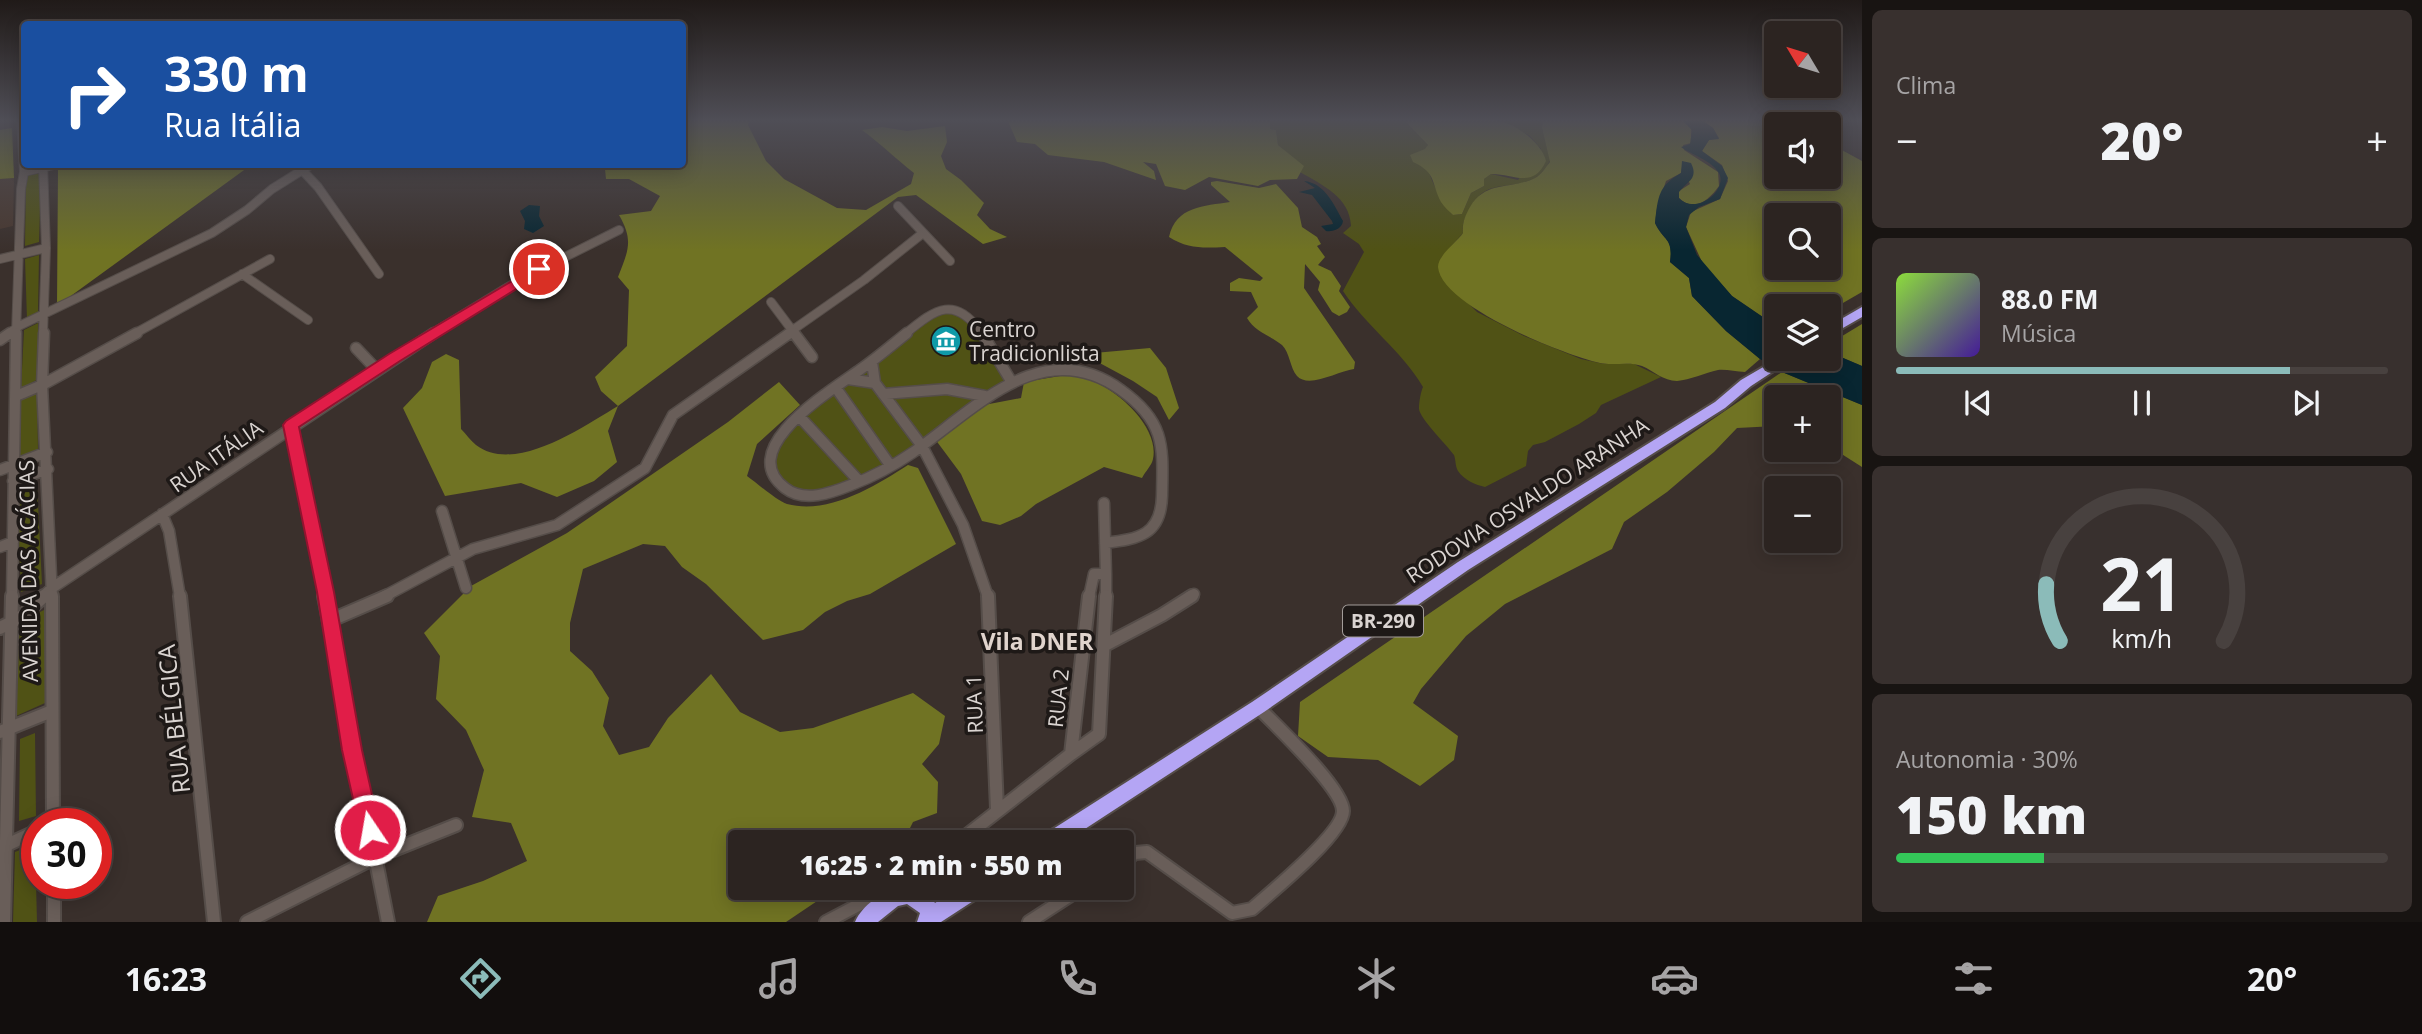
<!DOCTYPE html>
<html lang="pt">
<meta charset="utf-8">
<style>
body{margin:0;font-family:"Open Sans",sans-serif;background:#38302e;color:#f1f3f6;height:100vh;display:flex;flex-direction:column;font-size:26px;white-space:nowrap}
*{box-sizing:border-box;margin:0}
p{font-size:23px;color:#a6a4a5}
.icon{flex:none;width:38px;height:38px;fill:none;stroke:currentColor;stroke-width:2;stroke-linecap:round;stroke-linejoin:round}
.map{position:relative;flex:1;overflow:hidden}
.side{display:flex;flex-direction:column;gap:10px;padding:10px;background:#181412;width:560px}
.side>*{flex:none}
.banner{position:absolute;left:21px;top:21px;width:665px;height:147px;border-radius:7px;box-shadow:0 4px 18px #0003,0 0 0 2px #48413f;background:#1a4fa0;color:#fff;overflow:hidden}
.needle{width:46px;rotate:308deg}
.tools{position:absolute;left:1764px;top:21px;display:grid;gap:14px}
.tools a{display:grid;place-items:center;width:77px;height:77px;border-radius:7px;background:#2c2421;box-shadow:0 4px 18px #0003,0 0 0 2px #48413f;font-size:35px}
.speed{position:absolute;left:21px;top:808px;display:flex;gap:14px;font-size:35px;font-weight:700;text-align:center}
.speed>*{display:grid;place-content:center;width:91px;height:91px;border-radius:50%;background:#2c2421;box-shadow:0 4px 18px #0003,0 0 0 2px #48413f;line-height:1}
.speed .limit{border:10px solid #d22;background:#fff;color:#111}
.pin{position:absolute;display:grid;place-items:center;width:60px;height:60px;color:#fff;margin:-30px;border:4px solid #fff;border-radius:50%;box-shadow:0 2px 7px #0007}
.me{position:absolute;width:77px;margin:-38px;rotate:348deg;stroke-linejoin:round;filter:drop-shadow(0 0 5px #0008)}
.turn{display:flex;align-items:center;gap:24px;height:147px;padding:0 28px;font-size:32px}
.turn .icon{width:91px;height:91px;stroke-width:2.5}
.turn b{display:block;font-size:49px;line-height:60px}
.big{font-size:52px;font-weight:800;line-height:1.1}
.side .tile{flex:1;display:flex;flex-direction:column;justify-content:center;gap:10px;min-width:0;padding:0 24px;border-radius:10px;background:#38302e}
.side .dial{align-items:center;gap:0}
.dial svg{height:182px;overflow:visible;fill:none;stroke:#48413f;stroke-width:7;stroke-linecap:round;text-anchor:middle}
.dial text{fill:#f1f3f6;stroke:none}
.song{display:flex;align-items:center;gap:21px}
.cover{width:84px;height:84px;border-radius:10px;background:linear-gradient(135deg,hsl(90 70% 55%),hsl(260 70% 35%))}
.played{height:7px;border-radius:4px;background:linear-gradient(90deg,#8bbbb9 80%,#48413f 80%)}
.keys{display:flex;justify-content:space-around;direction:ltr}
.heat{display:flex;justify-content:space-between;align-items:center;font-size:38px;direction:ltr}
.charge{height:10px;border-radius:5px;background:linear-gradient(90deg,#34c759 30%,#48413f 0)}
.trip{position:absolute;left:728px;top:830px;width:406px;height:70px;border-radius:7px;background:#2c2421;box-shadow:0 4px 18px #0003,0 0 0 2px #48413f;font-weight:800;line-height:70px;text-align:center}
.tabs{display:flex;height:112px;justify-content:space-around;align-items:center;background:#120e0d;color:#a6a4a5}
.tabs .icon{width:49px;height:49px}
.tabs .active{color:#8bbbb9}
.tabs b{font-size:32px;color:#f1f3f6}
main{display:flex;flex:1;min-height:0}
.map>svg:first-child{display:block}
.built{fill:#483830}
.green{fill:#505215}
.forest{fill:#707323;fill-rule:evenodd}
.water{fill:#082631}
.lines{fill:none;stroke-linecap:round;stroke-linejoin:round}
.minor-far2-casing{stroke:#554d49;stroke-width:10}
.minor-far1-casing{stroke:#554d49;stroke-width:13}
.minor-casing{stroke:#554d49;stroke-width:16}
.highway-casing{stroke:#554d49;stroke-width:4}
.minor-far2{stroke:#695e59;stroke-width:8}
.minor-far1{stroke:#695e59;stroke-width:10}
.minor{stroke:#695e59;stroke-width:12}
.highway{fill:#b4a5f4;fill-rule:evenodd}
.route{fill:#e11d48;stroke:#92132f;stroke-width:2}
.labels{text-anchor:middle;dominant-baseline:central;stroke-width:7;stroke-linejoin:round;paint-order:stroke}
.shield{fill:#1e1917;stroke:#a29c99;stroke-width:2}
.shield-label{font-size:19px;font-weight:bold;fill:#dad4d1}
.poi-label{font-size:21px;fill:#dad4d1;stroke:#1e1917;text-anchor:start}
.street-label{font-size:21px;fill:#dad4d1;stroke:#1e1917}
.neighbourhood-label{font-size:23px;font-weight:bold;fill:#e0d4cd;stroke:#1e1917}
.near-street-label{font-size:24px;fill:#dad4d1;stroke:#1e1917}
</style>
<main>
<div class="map">
<svg width="1862" height="922" viewBox="0 0 1862 922">
<rect width="100%" height="100%" fill="#3a302c"/>
<!-- built -->
<path class="built" d="M14,178L13,226L0,229V179Z"/>
<!-- green -->
<path class="green" d="M1270,121H1405L1428,145C1419,163 1441,201 1453,215L1462,214L1471,193L1484,186V179L1491,174L1518,180L1541,149L1530,136L1502,121H1543L1542,128L1550,161C1546,167 1542,174 1535,178C1508,192 1485,176 1468,212C1464,220 1462,224 1463,233L1441,258L1443,278L1477,312L1524,336L1581,359L1604,364H1634L1661,377L1601,405L1596,413L1579,424L1545,442L1533,445L1528,451L1526,466L1485,487C1476,485 1464,480 1458,471C1455,466 1456,460 1454,455C1448,446 1418,417 1419,408C1419,402 1421,391 1423,387C1402,351 1366,326 1343,291L1364,252L1359,244L1343,233L1351,226C1350,197 1322,185 1300,172L1296,161L1278,145L1276,130L1270,129Z
M41,173L39,242L25,246L26,176Z
M39,255L38,313L27,319L25,259Z
M949,308L970,318L1011,381C972,410 852,501 806,497C798,496 786,486 778,482L773,446L799,416L919,322Z
M38,323V379L21,389L24,330Z
M37,391L38,450L20,456L19,397Z
M37,483L42,584L21,592L17,489Z
M46,609L45,703L16,716L20,622Z
M35,733L36,816L19,821L20,739Z
M35,844L37,922H13L15,852Z"/>
<!-- forest -->
<path class="forest" d="M683,121H749L748,125L766,161L784,179L837,208L866,210L911,184L914,173C896,159 881,144 862,130L882,127L907,131L945,126L947,142L941,156L946,169L961,180L984,203L977,215L990,229L1007,237L983,244L916,195L898,197L618,406L608,431L617,462L594,481L557,497L521,483L445,496L403,408L422,388L432,362L446,354L459,360L461,429C466,434 471,441 476,445C515,475 584,426 618,406L601,391L595,377L627,346L629,290L618,277C628,251 634,241 619,215L651,211L660,196L629,179H606L605,169L608,165L682,164Z
M1008,121H1270V129L1276,130L1278,145L1304,166L1297,179L1270,180L1258,186L1209,177L1185,190L1165,186L1156,164L1143,162L1154,171L1156,180L1104,162L1048,155L1035,144L1017,142Z
M1405,121C1435,121 1469,116 1498,121C1515,123 1542,143 1546,161C1533,190 1512,173 1491,174L1484,179V186L1471,193L1462,214L1453,215C1449,211 1444,207 1441,202C1431,183 1437,173 1413,162L1410,155L1425,149L1428,145Z
M1543,121H1683L1691,128V143L1683,145L1684,150L1718,172L1719,186C1709,200 1694,213 1679,198V191L1690,184L1682,167L1681,173L1666,181L1657,208L1655,223C1664,242 1674,238 1670,262L1689,278L1692,296L1726,331L1760,359L1745,372C1736,372 1726,369 1718,370C1705,373 1690,380 1677,381C1663,381 1654,371 1642,366C1629,361 1614,366 1600,363C1566,356 1441,306 1438,267C1438,255 1457,242 1463,233C1462,223 1465,216 1470,207C1486,180 1511,190 1535,178C1541,175 1545,168 1550,162L1542,128Z
M1703,121H1793L1799,124H1776V177H1829V143L1862,161V292L1829,311V306H1776V326L1732,296L1703,264L1686,227L1691,212L1720,199L1728,181L1722,165L1702,151L1709,140L1719,138L1713,128ZM1776,215H1829V268H1776Z
M12,128L14,178L0,179V130Z
M73,164L251,165L57,306L58,167Z
M1217,181L1259,188L1276,184L1298,208L1302,227L1317,237L1321,244L1317,246L1325,257L1318,265L1331,271L1341,286L1339,291L1350,307L1347,312L1339,316L1332,312L1318,290L1320,282L1305,264L1304,288L1355,362L1354,369C1338,371 1309,389 1297,376C1290,368 1290,353 1282,345C1271,336 1255,332 1247,318L1258,307L1251,292L1230,291V283L1239,278L1260,281L1263,278L1225,247C1203,248 1188,249 1169,237C1176,206 1204,206 1230,202L1211,185V182Z
M1862,324V366L1829,352V344Z
M1150,348L1166,368L1179,408L1169,420L1157,397L1133,381L1083,354Z
M1782,372L1862,405V467L1829,446V397H1776V426L1737,428L1714,452L1667,492L1624,522L1612,549L1505,604L1466,636L1421,689L1413,703L1458,736L1454,760L1420,786L1378,760L1328,757L1298,736L1300,702Z
M1072,374C1082,378 1094,381 1103,386C1125,398 1159,430 1153,459C1152,465 1145,472 1142,478L1104,467L1036,504L1021,516L1000,525L982,521L961,474L935,439L984,405L1021,398L1024,382Z
M779,382L800,405L757,444L747,476C757,483 777,501 787,504C828,515 874,487 908,465L918,468L956,544L870,594L847,601L825,612L803,630L763,640L706,584L682,567L665,546L643,544L583,569L570,623V651L592,671L609,698L603,726L619,755L649,747L668,718L711,674L740,712L780,732L813,728L913,693L945,716L939,744L922,764L938,782L937,813L913,822L903,842H740V887H838L786,922H427L438,896L483,881L527,861L511,823L472,817L484,770L466,730L436,699L440,656L424,633L471,586L567,533L728,422Z"/>
<!-- water -->
<path class="water" d="M1683,121H1703L1713,128L1719,139L1709,140L1702,151L1722,166L1728,178L1720,199L1699,207L1689,215L1686,227L1697,255L1732,296L1776,326V359H1829V352L1862,366V405L1782,372L1760,359L1726,331L1692,296L1689,278L1670,262C1673,237 1664,242 1655,223C1658,197 1658,186 1681,173L1682,161L1691,163C1699,179 1687,181 1679,192V198C1696,216 1728,190 1719,173C1711,160 1692,155 1681,147L1690,144L1692,130Z
M1304,181C1325,183 1334,205 1343,221C1342,229 1333,232 1326,231L1321,226L1333,224L1332,221L1312,195L1299,192L1315,188Z
M529,205L540,206L539,216L544,226L533,233L524,229L525,221L520,211Z"/>
<g class="lines">
<!-- minor-far2 casing -->
<g class="minor-far2-casing">
<path id="minor-far2" d="M43,164L46,248L43,334
M302,170L318,187L379,274
M24,172L58,164
M898,206L950,261
M0,259L46,248
M242,274L308,320
M771,302L795,334
M8,334L19,326L212,233L247,210L272,189L312,164
M16,334L21,189L24,172L21,121
M134,334L270,259
M431,334L523,278L619,230
M787,334L864,280L923,233
M905,334C937,308 954,295 983,334"/>
</g>
<!-- minor-far1 casing -->
<g class="minor-far1-casing">
<path id="minor-far1" d="M44,333L42,385L52,597
M794,333L812,357
M907,333C892,345 877,358 861,369C834,389 733,448 785,488C804,503 831,493 851,485C872,477 893,466 912,453C974,410 1042,333 1121,390C1166,422 1163,447 1162,496C1161,535 1139,539 1105,543
M982,333L1011,381
M0,340L10,333
M356,348L376,369
M872,362L875,383L922,446L963,525L988,597
M848,379L875,383
M836,388L890,465
M883,394L947,389L985,396
M16,396L42,385L137,333
M799,416L858,480
M291,425L325,597
M0,470L47,452
M13,481L48,469
M442,511L466,588
M162,514L169,531L180,597
M0,547L13,542
M12,597L16,333
M42,597L52,588L434,333
M383,597L473,549L557,525L645,468L673,415L790,333
M1089,597L1094,574H1106L1104,503
M1106,597V574
M1189,597L1194,594"/>
</g>
<!-- minor casing -->
<g class="minor-casing">
<path id="minor" d="M52,596L53,824
M180,596L214,922
M324,596L388,922
M988,596L997,809
M329,621L387,596
M0,628L20,618L44,596
M1105,645L1162,615L1192,596
M0,732L52,711
M1071,754L1099,734L1106,596
M958,842L1071,754L1089,596
M0,848L37,831
M1122,862L1135,853L1147,852L1232,913L1252,909C1270,893 1343,834 1343,811C1343,788 1275,725 1258,707
M54,884V922
M4,922L12,596
M247,922L376,857L456,825
M826,922L864,902L889,898
M1029,922L1083,887"/>
</g>
<!-- highway casing -->
<g class="highway-casing">
<path id="highway" d="M1862,307V317L1829,336V326Z
M1777,359H1792L1751,386L1725,408L1468,570L1264,712L1065,842H1039L1042,836L1252,702L1458,562L1715,402L1741,380Z
M898,887C914,887 926,888 935,903L960,887H986L984,894L941,922H917L920,913L907,904L898,906L878,922H855C863,904 881,894 898,887Z"/>
</g>
<!-- minor-far2 -->
<use href="#minor-far2" class="minor-far2"/>
<!-- minor-far1 -->
<use href="#minor-far1" class="minor-far1"/>
<!-- minor -->
<use href="#minor" class="minor"/>
<!-- highway -->
<use href="#highway" class="highway"/>
</g>
<!-- sky -->
<linearGradient id="sky" x2="0" y2="1"><stop stop-color="#201a18"/><stop offset="0.48" stop-color="#4f4e56"/><stop offset="1" stop-color="#4f4e56" stop-opacity="0"/></linearGradient>
<rect width="1862" height="250" fill="url(#sky)"/>
<!-- route -->
<path class="route" d="M539,265L546,269L544,272L400,361L299,427L334,592L362,750L380,830L377,837L370,840L363,837L360,830L342,750L317,592L283,425L286,421L389,354Z"/>
<!-- icons -->
<defs>
<g id="museum-disc" transform="scale(1.575)"><circle r="9.5" fill="#0f9aa8" stroke="#1e1917"/><path d="M0-6L6-3V-2H-6V-3ZM-5-1h2V3h-2ZM-1-1h2V3h-2ZM3-1h2V3H3ZM-6 4H6V6H-6Z" fill="#fff"/></g>
</defs>
<g fill-rule="evenodd">
<use href="#museum-disc" x="946" y="341"/>
</g>
<g class="labels">
<!-- shield labels -->
<rect class="shield" x="1343" y="605.5" width="80" height="31" rx="5"/>
<g class="shield-label">
<text x="1383" y="621">BR-290</text>
</g>
<!-- poi labels -->
<g class="poi-label">
<text x="969" y="329">Centro<tspan x="969" dy="24">Tradicionlista</tspan></text>
</g>
<!-- street labels -->
<g class="street-label">
<text transform="translate(216 456) rotate(-35)">RUA ITÁLIA</text>
<text transform="translate(1527 500) rotate(-33)">RODOVIA OSVALDO ARANHA</text>
<text transform="translate(28 571) rotate(-91)">AVENIDA DAS ACÁCIAS</text>
<text transform="translate(1058 698) rotate(-84)">RUA 2</text>
<text transform="translate(974 704) rotate(-92)">RUA 1</text>
</g>
<!-- neighbourhood labels -->
<g class="neighbourhood-label">
<text x="1037" y="641">Vila DNER</text>
</g>
<!-- near-street labels -->
<g class="near-street-label">
<text transform="translate(173 719) rotate(-96)">RUA BÉLGICA</text>
</g>
</g>
</svg>
<div class="tools">
<a><svg class="needle" viewBox="-14 -14 28 28"><path d="M0-13l5 13h-10z" fill="#e53935"/><path d="M0 13l5-13h-10z" fill="#a6a4a5"/></svg></a>
<a><svg class="icon" aria-label="sound" viewBox="0 0 24 24"><path d="M4 9h4l5-4v14l-5-4H4zM17 9q2 3 0 6"/></svg></a>
<a><svg class="icon" aria-label="search" viewBox="0 0 24 24"><circle cx="10" cy="10" r="6"/><path d="M15 15l6 6"/></svg></a>
<a><svg class="icon" aria-label="layers" viewBox="0 0 24 24"><path d="M12 4l9 5-9 5-9-5zM3 14l9 5 9-5"/></svg></a>
<a>+</a>
<a>−</a>
</div>
<div class="speed"><div class="limit">30</div></div>
<div class="pin" style="left:539px;top:269px;background:#d93025"><svg class="icon" aria-label="arrive" viewBox="0 0 24 24"><path d="M6 21V4h12l-3 4 3 4H6"/></svg></div>
<svg class="me" style="left:370px;top:830px" viewBox="-20 -20 40 40"><circle r="17" fill="#e11d48" stroke="#fff" stroke-width="3"/><path d="M0-11L8 9 0 5-8 9z" fill="#fff"/></svg>
<div class="trip">16:25 · 2 min · 550 m</div>
<div class="banner">
<div class="turn"><svg class="icon" aria-label="right" viewBox="0 0 24 24"><path d="M7 20v-9h11M14 6l5 5-5 5"/></svg><div><b>330 m</b>Rua Itália</div></div>
</div>
</div>
<section class="side">
<div class="tile"><p>Clima</p>
<div class="heat"><a>−</a><b class="big">20°</b><a>+</a></div>
</div>
<div class="tile">
<div class="song"><i class="cover"></i><div><b>88.0 FM</b><p>Música</p></div></div>
<div class="played"></div>
<div class="keys"><svg class="icon" aria-label="previous" viewBox="0 0 24 24"><path d="M18 5L8 12l10 7zM5 5v14"/></svg><svg class="icon" aria-label="pause" viewBox="0 0 24 24"><path d="M8 5v14M16 5v14"/></svg><svg class="icon" aria-label="next" viewBox="0 0 24 24"><path d="M6 5l10 7-10 7zM19 5v14"/></svg></div>
</div>
<div class="tile dial"><svg viewBox="0 0 100 80">
<path d="M14 69A42 42 0 1 1 86 69"/>
<path d="M14 69A42 42 0 0 1 8 44" stroke="#8bbbb9"/>
<text x="50" y="56" font-size="32" font-weight="700">21</text>
<text x="50" y="72" font-size="11">km/h</text>
</svg></div>
<div class="tile"><p>Autonomia · 30%</p><b class="big">150 km</b><div class="charge"></div></div>
</section>
</main>
<nav class="tabs">
<b>16:23</b>
<svg class="icon active" aria-label="directions" viewBox="0 0 24 24"><path d="M12 3l9 9-9 9-9-9zM9 14v-3h6M13 9l2 2-2 2"/></svg>
<svg class="icon" aria-label="music" viewBox="0 0 24 24"><path d="M9 18V5l10-2v13"/><circle cx="6" cy="18" r="3"/><circle cx="16" cy="16" r="3"/></svg>
<svg class="icon" aria-label="phone" viewBox="0 0 24 24"><path d="M5 4h4l2 5-3 2q2 4 5 5l2-3 5 2v4C11 20 4 13 5 4z"/></svg>
<svg class="icon" aria-label="climate" viewBox="0 0 24 24"><path d="M12 3v18M4 7l16 10M4 17L20 7"/></svg>
<svg class="icon" aria-label="car" viewBox="0 0 24 24"><path d="M5 17H2v-5l4-1 3-4h7l3 4 3 1v5h-3M9 17h6M6 11h13"/><circle cx="7" cy="17" r="2"/><circle cx="17" cy="17" r="2"/></svg>
<svg class="icon" aria-label="filters" viewBox="0 0 24 24"><path d="M4 7h16M4 17h16"/><circle cx="9" cy="7" r="2"/><circle cx="15" cy="17" r="2"/></svg>
<b>20°</b>
</nav>
